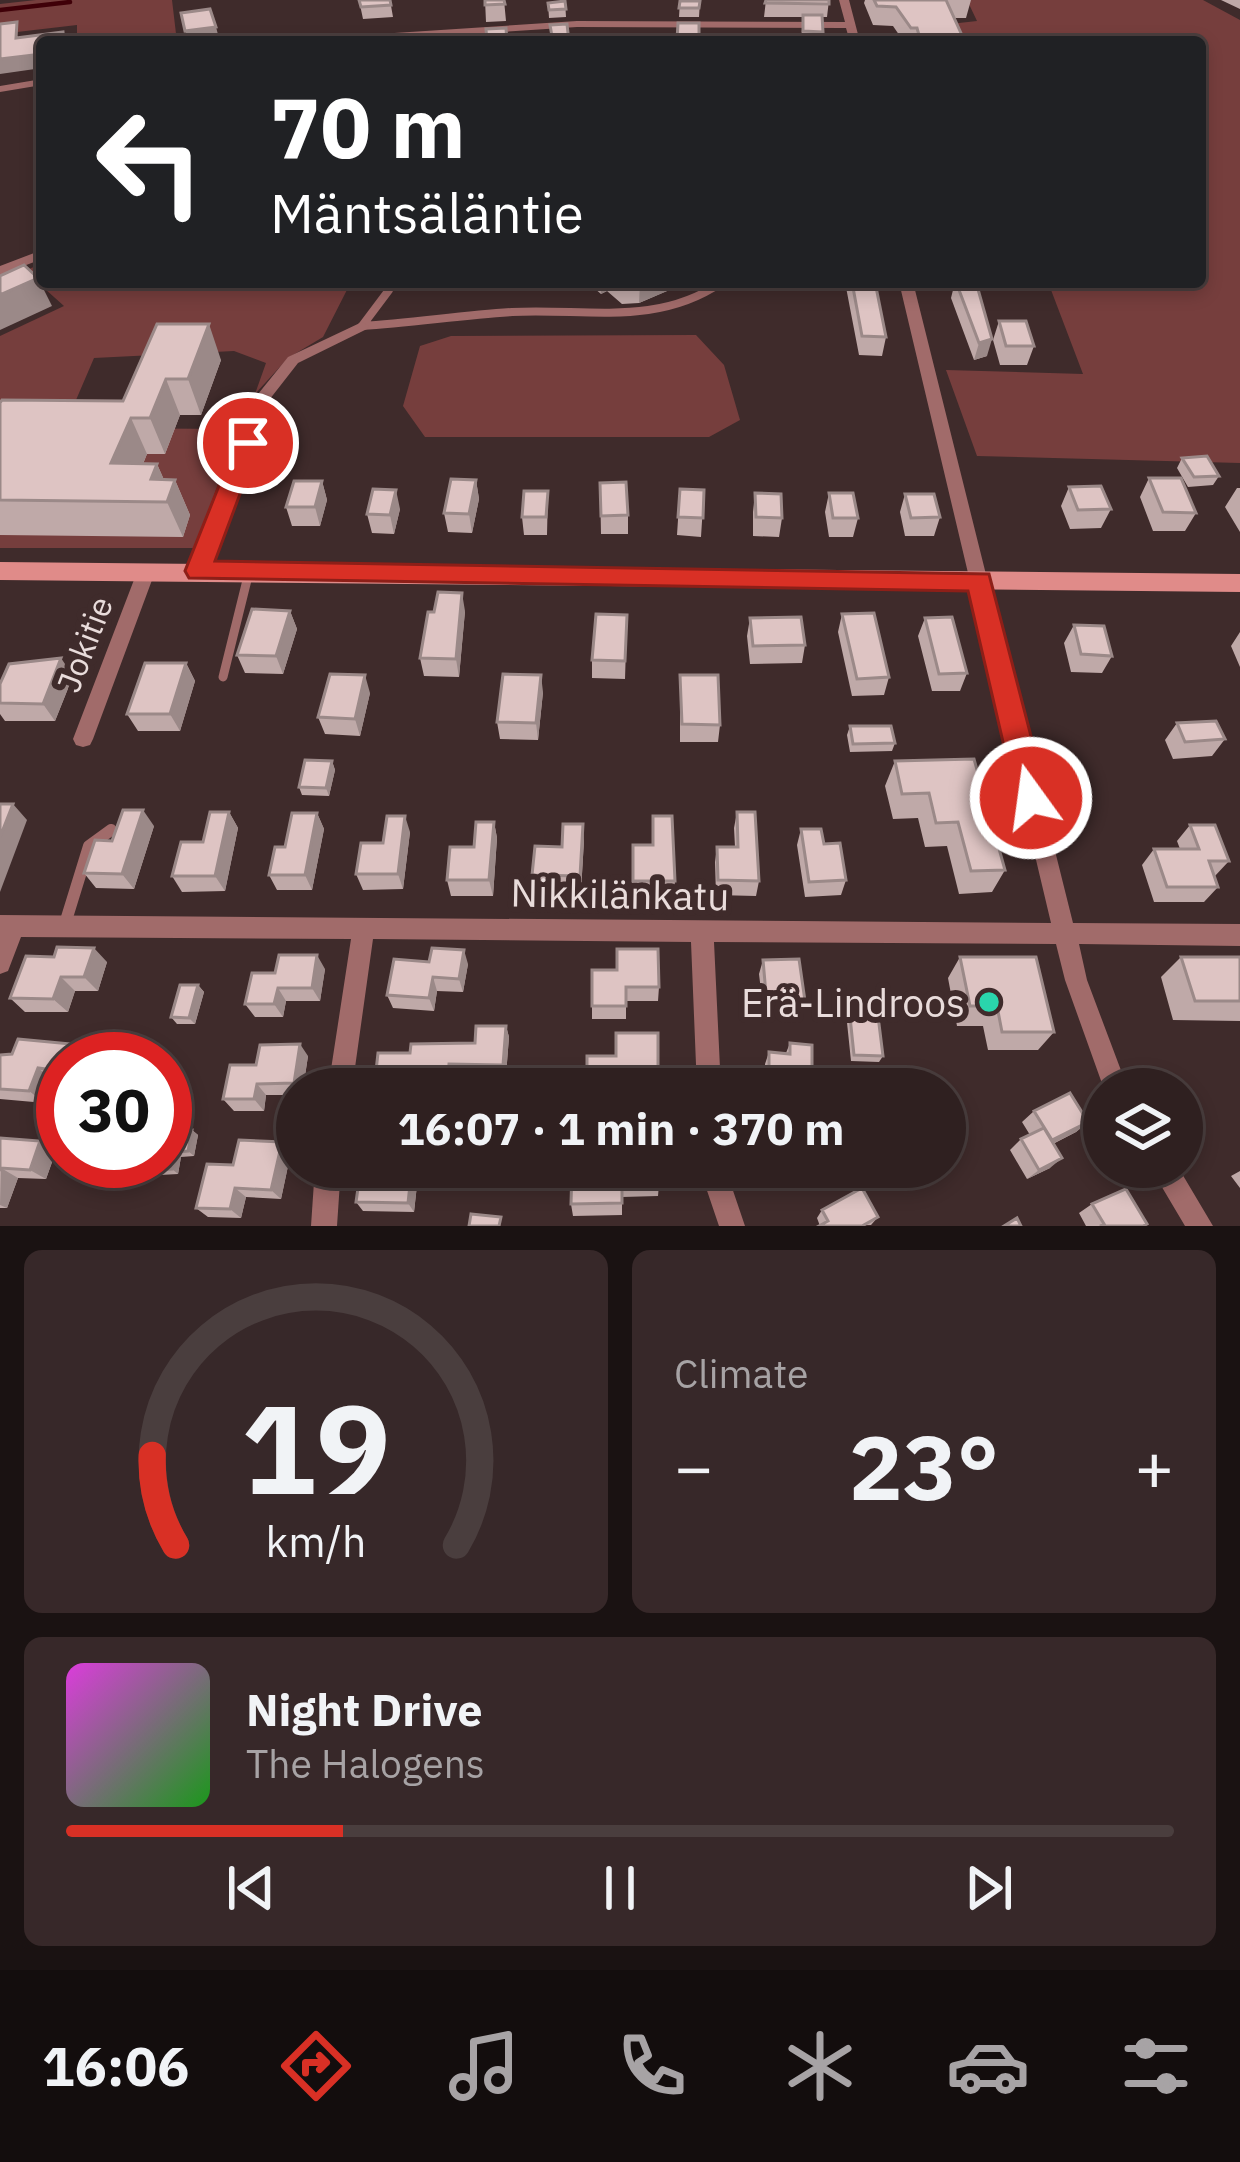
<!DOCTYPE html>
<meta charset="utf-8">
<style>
body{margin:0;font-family:"IBM Plex Sans",sans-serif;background:#372829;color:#f1f3f6;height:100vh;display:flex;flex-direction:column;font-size:45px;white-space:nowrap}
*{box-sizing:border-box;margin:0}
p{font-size:39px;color:#a7a3a5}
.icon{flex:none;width:66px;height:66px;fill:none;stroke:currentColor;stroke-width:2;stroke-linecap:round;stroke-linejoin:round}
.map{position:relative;height:1226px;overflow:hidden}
.details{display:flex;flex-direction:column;gap:24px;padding:24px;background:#1a1212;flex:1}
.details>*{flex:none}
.top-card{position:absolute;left:36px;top:36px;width:1170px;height:252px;border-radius:12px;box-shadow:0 6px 18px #0003,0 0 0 3px #4a3e3e;background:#202124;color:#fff;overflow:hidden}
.controls{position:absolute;left:1083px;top:1068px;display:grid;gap:24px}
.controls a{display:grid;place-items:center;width:120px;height:120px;border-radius:50%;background:#2f2020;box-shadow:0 6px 18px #0003,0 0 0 3px #4a3e3e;font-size:60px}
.speed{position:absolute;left:36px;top:1032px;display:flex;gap:24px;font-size:60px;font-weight:700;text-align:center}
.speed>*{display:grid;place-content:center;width:156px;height:156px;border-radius:50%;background:#2f2020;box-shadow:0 6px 18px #0003,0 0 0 3px #4a3e3e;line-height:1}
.speed .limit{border:18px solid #d22;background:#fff;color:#111}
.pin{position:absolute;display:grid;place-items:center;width:102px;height:102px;color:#fff;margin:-51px;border:6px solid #fff;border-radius:50%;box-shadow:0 3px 12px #0007}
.me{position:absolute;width:132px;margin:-66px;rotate:346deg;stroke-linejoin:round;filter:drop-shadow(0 0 9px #0008)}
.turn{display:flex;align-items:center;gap:42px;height:252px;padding:0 36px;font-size:54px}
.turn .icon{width:156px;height:156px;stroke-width:2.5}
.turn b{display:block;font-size:84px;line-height:102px}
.big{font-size:90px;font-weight:700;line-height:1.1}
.details .widget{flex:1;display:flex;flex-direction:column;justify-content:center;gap:18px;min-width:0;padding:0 42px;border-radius:18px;background:#372829}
.details .dial{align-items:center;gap:0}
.dial svg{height:312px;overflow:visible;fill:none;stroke:#4a3e3e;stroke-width:7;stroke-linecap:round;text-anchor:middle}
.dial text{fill:#f1f3f6;stroke:none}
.song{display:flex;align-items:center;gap:36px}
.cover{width:144px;height:144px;border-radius:18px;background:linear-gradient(135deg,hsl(300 70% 55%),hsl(120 70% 35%))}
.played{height:12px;border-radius:6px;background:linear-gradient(90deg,#d93025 25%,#4a3e3e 25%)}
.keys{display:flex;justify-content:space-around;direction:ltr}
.heat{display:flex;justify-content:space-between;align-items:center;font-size:66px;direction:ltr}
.details .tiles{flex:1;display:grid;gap:24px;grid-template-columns:1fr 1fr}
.widget:last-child{grid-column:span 2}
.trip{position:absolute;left:276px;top:1068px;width:690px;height:120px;border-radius:60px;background:#2f2020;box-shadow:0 6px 18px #0003,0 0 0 3px #4a3e3e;font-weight:700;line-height:120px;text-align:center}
.tabs{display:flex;height:192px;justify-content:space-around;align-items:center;background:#130d0d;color:#a7a3a5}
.tabs .icon{width:84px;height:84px}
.tabs .active{color:#d93025}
.tabs b{font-size:54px;color:#f1f3f6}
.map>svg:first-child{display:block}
.green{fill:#763e3d}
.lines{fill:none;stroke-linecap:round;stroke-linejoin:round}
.stream{stroke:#3f0008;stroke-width:4.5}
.lane-far2{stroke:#a16b6a;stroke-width:8}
.lane-far1{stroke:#a16b6a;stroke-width:9}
.lane{stroke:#a16b6a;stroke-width:12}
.street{fill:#a16b6a;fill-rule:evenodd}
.secondary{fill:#e08b89;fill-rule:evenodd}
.wall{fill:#bfa9a8}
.shaded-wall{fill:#9b8988}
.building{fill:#dec4c3;stroke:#9b8988;stroke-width:3}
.route{fill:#d93025;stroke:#8d1f18;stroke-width:3}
.poi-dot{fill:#2ad5ac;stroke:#3f2b2b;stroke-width:4.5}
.labels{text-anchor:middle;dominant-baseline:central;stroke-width:12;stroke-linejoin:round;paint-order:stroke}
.street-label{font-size:33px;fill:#e9dcdb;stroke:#3f2b2b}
.near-street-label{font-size:39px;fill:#e9dcdb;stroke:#3f2b2b}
.near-poi-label{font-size:39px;fill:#e9dcdb;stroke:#3f2b2b;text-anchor:end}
</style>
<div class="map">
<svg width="1240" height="1226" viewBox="0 0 1240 1226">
<rect width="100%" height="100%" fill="#3f2b2b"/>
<!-- green -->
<path class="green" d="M36,0H172L177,42H77V25L0,34V4Z
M967,0H1203L1240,20V463L977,456L946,370L1083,374L1048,282H1200V42H956L950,24L977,21Z
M42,263V282H351L323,337L288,358L255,394L266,363L234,351L94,358L64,428L238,429L195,548H0V336L64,306L25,271Z
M696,335L724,365L740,420L709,437H425L403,406L420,346L451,336Z"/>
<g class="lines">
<!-- stream -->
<path class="stream" d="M0,10L70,2"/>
<!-- lane-far2 -->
<path class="lane-far2" d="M362,326C412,323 462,315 512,312C586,308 657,327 722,282
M362,326L389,290"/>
<!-- lane-far1 -->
<path class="lane-far1" d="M223,677L249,572"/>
<!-- lane -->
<path class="lane" d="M64,927L89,846L111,830"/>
<!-- street -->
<path class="street" d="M839,0H849L860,42H850L846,28L577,27L350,42H297L302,39L577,21L845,22Z
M42,79V85L0,92V86Z
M42,250V259L0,275V266Z
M899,282H913L1073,923L1240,924V946L1079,944L1087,980L1128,1089H1104L1065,980L1056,944L714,942L721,1089H697L691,942L373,939L352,1089H328L351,939L21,937L8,971L0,974V915L1051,923Z
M362,322L369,326L367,329L298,363L266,404L207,571L198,578L192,576L189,571L254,399L288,357Z
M146,565L155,572L93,739L90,745L83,747L76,745L73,739L137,572Z
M315,1167H341L337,1226H311Z
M699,1167H725L745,1226H719Z
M1150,1167H1178L1213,1226H1185Z"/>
<!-- secondary -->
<path class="secondary" d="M0,562L1240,574V592L0,580Z"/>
</g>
<!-- wall -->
<path class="wall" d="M359,0H390L393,17L363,19Z
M485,0H504L506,21L486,22Z
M766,0H829L827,17H822L821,42H801L803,17H764Z
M865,0H971L966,18H954L965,42H904L893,26L873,25L864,3Z
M1221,0H1240V9Z
M565,1L566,17L549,18L548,3Z
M680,1H700L699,17H679Z
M587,282H688L639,303L622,304L607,291L601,294Z
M845,282H875L886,337L882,356L859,355Z
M955,282L987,356L974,360L951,298Z
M999,321L1034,346L1027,365H1000L993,340Z
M157,324L221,360L201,415H180L165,454H147L143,464H157L164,480H175L190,515L183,537L0,535V403L123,401Z
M1182,458L1219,476L1213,485L1188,487L1177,468Z
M1149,478L1196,513L1185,531H1153L1140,497Z
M476,480L479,499L472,533L448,532L444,513Z
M322,481L327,500L320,526H292L286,507Z
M600,483L628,515V534H601Z
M1069,487L1111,509L1101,528L1070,529L1061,506Z
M1237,488H1240V532L1225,507Z
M680,489L704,490L701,537L677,535Z
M548,491L547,535H524L522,517Z
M755,493L782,518L779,537L753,536V512Z
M829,493L858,518L853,537H829L825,512Z
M905,494L940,517L934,536H905L900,512Z
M400,509L394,534L372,533L367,514Z
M290,611L297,629L283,674L245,673L237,655Z
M465,611L459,677L424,676L420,658Z
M842,614L889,677L884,695L852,696L838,632Z
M627,615L625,679L592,678V660Z
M750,618L805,645L802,663L750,664L747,636Z
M925,618L967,673L960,691H932L918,636Z
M1074,625L1112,656L1102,673L1071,672L1064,643Z
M1240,632V667L1231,646Z
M186,663L195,681L180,731H138L127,714Z
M680,675L720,725L718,742H680Z
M73,676L55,721H5L0,714V684Z
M543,692L538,740L500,739L497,722Z
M370,693L360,736L325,734L318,717Z
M1177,723L1225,739L1212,756L1173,759L1165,740Z
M850,726L895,743L892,751L850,752L847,735Z
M974,759L1005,870L992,892L959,894L947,846L925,847L918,818L893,819L885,786L895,761Z
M332,761L335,770L329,796L302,795L299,787Z
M229,812L238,828L225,891L182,892L172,876Z
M737,812L759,881L756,896L716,895L715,862L717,847H735L734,828Z
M317,813L324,829L312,890H277L269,875L285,847Z
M653,816L675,881L673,896H632L633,845H652Z
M494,822L497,838L493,896H451L447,880Z
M1190,825L1229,861L1214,877L1218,887L1204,902H1154L1142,865L1154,849H1180L1177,841Z
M154,826L134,889L96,888L84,873L112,841Z
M801,829L824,844L846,880L841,895L805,897L797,845Z
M410,832L403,889L363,890L356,874L383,843Z
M584,840L581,891L535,890L532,875L562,847Z
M26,956L107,962L98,991H75L68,1012H25L10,998Z
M960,957L1054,1032L1038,1050H988L983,1026H957L948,978Z
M1181,957H1240V1021L1173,1020L1161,977Z
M763,960L805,1001L800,1014L777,1015L776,1007H763L759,974Z
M468,964L463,992L437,991L434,1011L393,1008L387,995Z
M325,969L320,1001H286L283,1017H255L245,1004L275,973Z
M592,970L659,987L658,1001H626V1019H592Z
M198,985L204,992L195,1024H177L171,1017Z
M849,1007L883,1056L879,1062L851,1061L846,1013Z
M506,1026L509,1037L506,1075L453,1074L452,1087H430L429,1089H374L410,1053L475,1043Z
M790,1043L812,1089H765V1064L769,1052L786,1053Z
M0,1055L85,1057L84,1059H63V1081L53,1080L45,1103L0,1099Z
M308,1056L303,1089H297V1095H266L264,1111H234L223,1099L256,1065Z
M587,1056L658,1075L657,1089H587Z
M1034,1111L1088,1122L1076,1132L1053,1144L1050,1168L1027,1179L1010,1150L1021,1139L1030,1135L1022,1122Z
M192,1130L198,1135L194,1156L181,1157L178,1174L160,1175L154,1170Z
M0,1138L56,1151L46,1179L18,1178L7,1208H0Z
M291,1152L281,1199L246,1197L241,1218L208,1217L196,1208Z
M361,1167H444L442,1186L417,1185L414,1212L363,1211L356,1202Z
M572,1167L659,1184L658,1196L622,1197V1215L573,1216L571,1204Z
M1240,1171V1188L1231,1176Z
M1092,1204L1144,1226H1086L1079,1213Z
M822,1210L878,1217L871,1225L820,1226L817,1218Z"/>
<!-- shaded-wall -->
<path class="shaded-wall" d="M216,27L220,42H189L185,31Z
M42,54V68L0,74V59Z
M38,278L52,306L0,330V295Z
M600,282H607V291L601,294Z
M640,282H688L639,303Z
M209,324L221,360L201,415L188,379Z
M992,339L987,356L974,360L979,343Z
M166,379L180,415L165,454L150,418Z
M131,418L147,454L128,499L111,463Z
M157,464L170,493L175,480L190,515L183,537L167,502L151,479Z
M476,480L479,499L472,533L469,514Z
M322,481L327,500L320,526L315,507Z
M396,490L400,509L394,534L390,515Z
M462,593L465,611L459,677L456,659Z
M290,611L297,629L283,674L276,656Z
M61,658L73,676L55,721L43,704Z
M186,663L195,681L180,731L170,714Z
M365,675L370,693L360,736L355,719Z
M541,675L543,692L538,740L536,723Z
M332,761L335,770L329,796L326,788Z
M13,804L27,820L0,892V837Z
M143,810L154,826L134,889L122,874Z
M229,812L238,828L225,891L215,876Z
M317,813L324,829L312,890L305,875Z
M405,816L410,832L403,889L398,874Z
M494,822L497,838L493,896L489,880Z
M583,824L584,840L581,891L580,876Z
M94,948L107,962L98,991L84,977Z
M464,950L468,964L463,992L459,979Z
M317,955L325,969L320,1001L312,988Z
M61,977L75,991L68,1012L53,999Z
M433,977L437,991L434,1011L429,998Z
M198,985L204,992L195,1024L189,1018Z
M278,988L286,1001L283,1017L274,1004Z
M506,1026L509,1037L506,1075L503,1065Z
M71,1044L85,1057L84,1059H65Z
M300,1044L308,1056L303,1089H298L294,1083Z
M449,1064L453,1074L452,1087L448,1077Z
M38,1068L53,1080L45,1103L29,1091Z
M257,1084L266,1095L264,1111L254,1099Z
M1088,1122L1076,1132L1040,1150L1052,1140Z
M192,1130L198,1135L194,1156L188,1151Z
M40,1141L56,1151L46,1179L30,1170Z
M282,1142L291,1152L281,1199L271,1190Z
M175,1152L181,1157L178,1174L172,1169Z
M1062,1158L1050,1168L1027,1179L1039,1170Z
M438,1167H444L442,1186L437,1177Z
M1,1168L18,1178L7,1208L0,1205Z
M411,1176L417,1185L414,1212L408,1203Z
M235,1188L246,1197L241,1218L230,1209Z"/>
<!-- building -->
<path class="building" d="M359,0H390L391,5L361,7Z
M485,0H504L505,4L485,5Z
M766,0H829V4L765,3Z
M874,0H946L965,42H921L917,28H911L896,7L877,6Z
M565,1L566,9L549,10L548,3Z
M680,1H700L699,8H679Z
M210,9L216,27L185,31L181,13Z
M803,15H822L823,32L803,31Z
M17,22L16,38L63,32L64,42H42V54L0,59V24Z
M678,23H699V40H677Z
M567,24L569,42H553L550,25Z
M506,28L507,42H487L486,29Z
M24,265L38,278L0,295V276Z
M852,282H875L886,337L862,336Z
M956,282H976L992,339L979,343Z
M999,321H1026L1034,346H1006Z
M157,324H209L188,379H166L150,418H131L111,463L157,464L151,479L175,480L167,502L0,500V403L2,400L123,401Z
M1207,456L1219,476L1194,477L1182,458Z
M1149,478H1181L1196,513L1163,512Z
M451,479L476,480L469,514L444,513Z
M294,481H322L315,507H286Z
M626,482L628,515L601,516L600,483Z
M1101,486L1111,509L1078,510L1069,487Z
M373,489L396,490L390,515L367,514Z
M680,489L704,490L703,518L678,517Z
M524,491H548L546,517H522Z
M755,493L781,494L782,518L756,517Z
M829,493H853L858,518H833Z
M905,494H934L940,517L911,518Z
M438,592L462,593L456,659L420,658L428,612H434Z
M252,609L290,611L276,656L237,655Z
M874,613L889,677L857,679L842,614Z
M596,614L627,615L625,661L592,660Z
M801,617L805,645L753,646L750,618Z
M952,617L967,673L939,674L925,618Z
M1074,625L1104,626L1112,656L1081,654Z
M61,658L43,704L0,703V684L9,664Z
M145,663H186L170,714H127Z
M330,674L365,675L355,719L318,717Z
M503,674L541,675L536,723L497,722Z
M680,675H718L720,725L682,724Z
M1216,721L1225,739L1185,742L1177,723Z
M850,726H891L895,743L853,744Z
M974,759L1005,870L971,871L958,822L936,823L929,793L902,794L895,761Z
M305,760L332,761L326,788L299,787Z
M0,804H13L0,837Z
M123,810H143L122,874L84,873L95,840L112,841Z
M210,812H229L215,876H172L181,842H203Z
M737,812H755L759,881L718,880L717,847H738Z
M292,813H317L305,875H269L275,847H285Z
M387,816H405L398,874H356L361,843H383Z
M653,816H672L675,881H633V845H653Z
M476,822H494L489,880H447L450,847H474Z
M563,824H583L580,876L532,875L535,846L562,847Z
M1190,825H1215L1229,861H1209L1218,887H1167L1154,849H1199Z
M801,829H821L824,844L840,843L846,880L809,882Z
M57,947L94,948L84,977H61L53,999L10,998L26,956L54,957Z
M432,948L464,950L459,979L433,977L429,998L387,995L394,959L429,962Z
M617,949H658L659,987H626V1006H592V970H617Z
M279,955H317L312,988H278L274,1004H245L252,973H275Z
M960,957H1036L1054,1032H1002L997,1006H970Z
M1181,957H1240V1001H1195Z
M799,959L805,1001L781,1002L780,993L766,994L763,960Z
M180,985H198L189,1018L171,1017Z
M849,1007L877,1008L883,1056L854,1055Z
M476,1026H506L503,1065L449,1064L448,1077H425L424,1089H374L378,1053H410L411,1044L475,1043Z
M616,1033H658V1075H621V1089H587V1056H616Z
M18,1039L71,1044L65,1059H63L60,1071L38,1068L29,1091L0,1089V1055L12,1054Z
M790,1043L812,1045V1089H769V1052L790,1054Z
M300,1044L294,1083L257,1084L254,1099H223L230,1065H256L260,1045Z
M1070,1093L1088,1122L1052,1140L1034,1111Z
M1044,1128L1062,1158L1039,1170L1021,1139Z
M192,1130L188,1151L175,1152L172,1169L154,1170L155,1161H165V1131Z
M0,1138L40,1141L30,1170L1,1168L0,1171Z
M239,1140L282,1142L271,1190L235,1188L230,1209L196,1208L207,1164L233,1165Z
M361,1167H438L437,1177L411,1176L408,1203L356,1202Z
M572,1167H659V1184L622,1185V1203L571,1204Z
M862,1188L878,1217L862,1226H819L828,1221L822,1210Z
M1126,1189L1147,1224L1143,1226H1100L1104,1224L1092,1204Z
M471,1214L501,1217L499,1226H469Z
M1017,1218L1021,1226H1004Z"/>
<!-- route -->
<path class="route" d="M248,435L259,443L215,561L989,574L1047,798L1042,808L1031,812L1020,808L1016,798L968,591L189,578L185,571L236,443Z"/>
<!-- markers -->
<circle class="poi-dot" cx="989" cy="1002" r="12"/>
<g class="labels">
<!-- street labels -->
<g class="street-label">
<text transform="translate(84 644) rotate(-69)">Jokitie</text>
</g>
<!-- near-street labels -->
<g class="near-street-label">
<text transform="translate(620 894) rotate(1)">Nikkilänkatu</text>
</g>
<!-- near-poi labels -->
<g class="near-poi-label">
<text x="965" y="1002">Erä-Lindroos</text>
</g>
</g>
</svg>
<div class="controls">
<a><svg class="icon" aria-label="layers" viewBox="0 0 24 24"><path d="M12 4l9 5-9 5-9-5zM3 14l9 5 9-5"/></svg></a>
</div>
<div class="speed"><div class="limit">30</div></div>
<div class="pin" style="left:248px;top:443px;background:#d93025"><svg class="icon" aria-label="arrive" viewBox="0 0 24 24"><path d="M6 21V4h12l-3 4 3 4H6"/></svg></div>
<svg class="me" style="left:1031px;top:798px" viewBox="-20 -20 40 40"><circle r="17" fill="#d93025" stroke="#fff" stroke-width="3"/><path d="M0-11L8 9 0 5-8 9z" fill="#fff"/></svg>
<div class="trip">16:07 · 1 min · 370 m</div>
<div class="top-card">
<div class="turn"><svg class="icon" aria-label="left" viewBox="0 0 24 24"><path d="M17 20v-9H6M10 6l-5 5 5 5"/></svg><div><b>70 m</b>Mäntsäläntie</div></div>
</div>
</div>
<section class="details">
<div class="tiles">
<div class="widget dial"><svg viewBox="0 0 100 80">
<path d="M14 69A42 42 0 1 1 86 69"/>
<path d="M14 69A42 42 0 0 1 8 46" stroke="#d93025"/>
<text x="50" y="56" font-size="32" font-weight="700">19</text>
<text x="50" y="72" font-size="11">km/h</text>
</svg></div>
<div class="widget"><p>Climate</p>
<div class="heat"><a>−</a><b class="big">23°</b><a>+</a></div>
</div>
<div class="widget">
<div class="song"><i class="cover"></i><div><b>Night Drive</b><p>The Halogens</p></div></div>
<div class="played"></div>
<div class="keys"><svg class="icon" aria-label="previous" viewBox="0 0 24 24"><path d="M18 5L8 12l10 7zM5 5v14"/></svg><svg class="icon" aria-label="pause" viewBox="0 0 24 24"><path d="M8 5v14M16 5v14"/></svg><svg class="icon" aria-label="next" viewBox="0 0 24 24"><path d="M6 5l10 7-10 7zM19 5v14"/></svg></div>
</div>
</div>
</section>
<nav class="tabs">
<b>16:06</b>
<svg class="icon active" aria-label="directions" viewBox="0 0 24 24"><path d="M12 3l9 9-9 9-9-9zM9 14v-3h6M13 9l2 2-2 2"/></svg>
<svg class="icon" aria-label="music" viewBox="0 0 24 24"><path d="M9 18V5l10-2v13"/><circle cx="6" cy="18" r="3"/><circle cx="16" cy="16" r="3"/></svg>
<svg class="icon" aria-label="phone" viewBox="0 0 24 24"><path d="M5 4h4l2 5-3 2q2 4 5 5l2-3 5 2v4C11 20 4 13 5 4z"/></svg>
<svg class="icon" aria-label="climate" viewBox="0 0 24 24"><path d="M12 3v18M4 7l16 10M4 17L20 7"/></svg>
<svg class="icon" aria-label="car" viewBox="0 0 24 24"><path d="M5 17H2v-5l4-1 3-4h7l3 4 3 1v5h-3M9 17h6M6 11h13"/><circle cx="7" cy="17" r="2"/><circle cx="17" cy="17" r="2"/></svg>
<svg class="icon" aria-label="filters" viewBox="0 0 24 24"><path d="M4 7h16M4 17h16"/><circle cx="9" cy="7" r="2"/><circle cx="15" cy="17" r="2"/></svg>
</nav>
